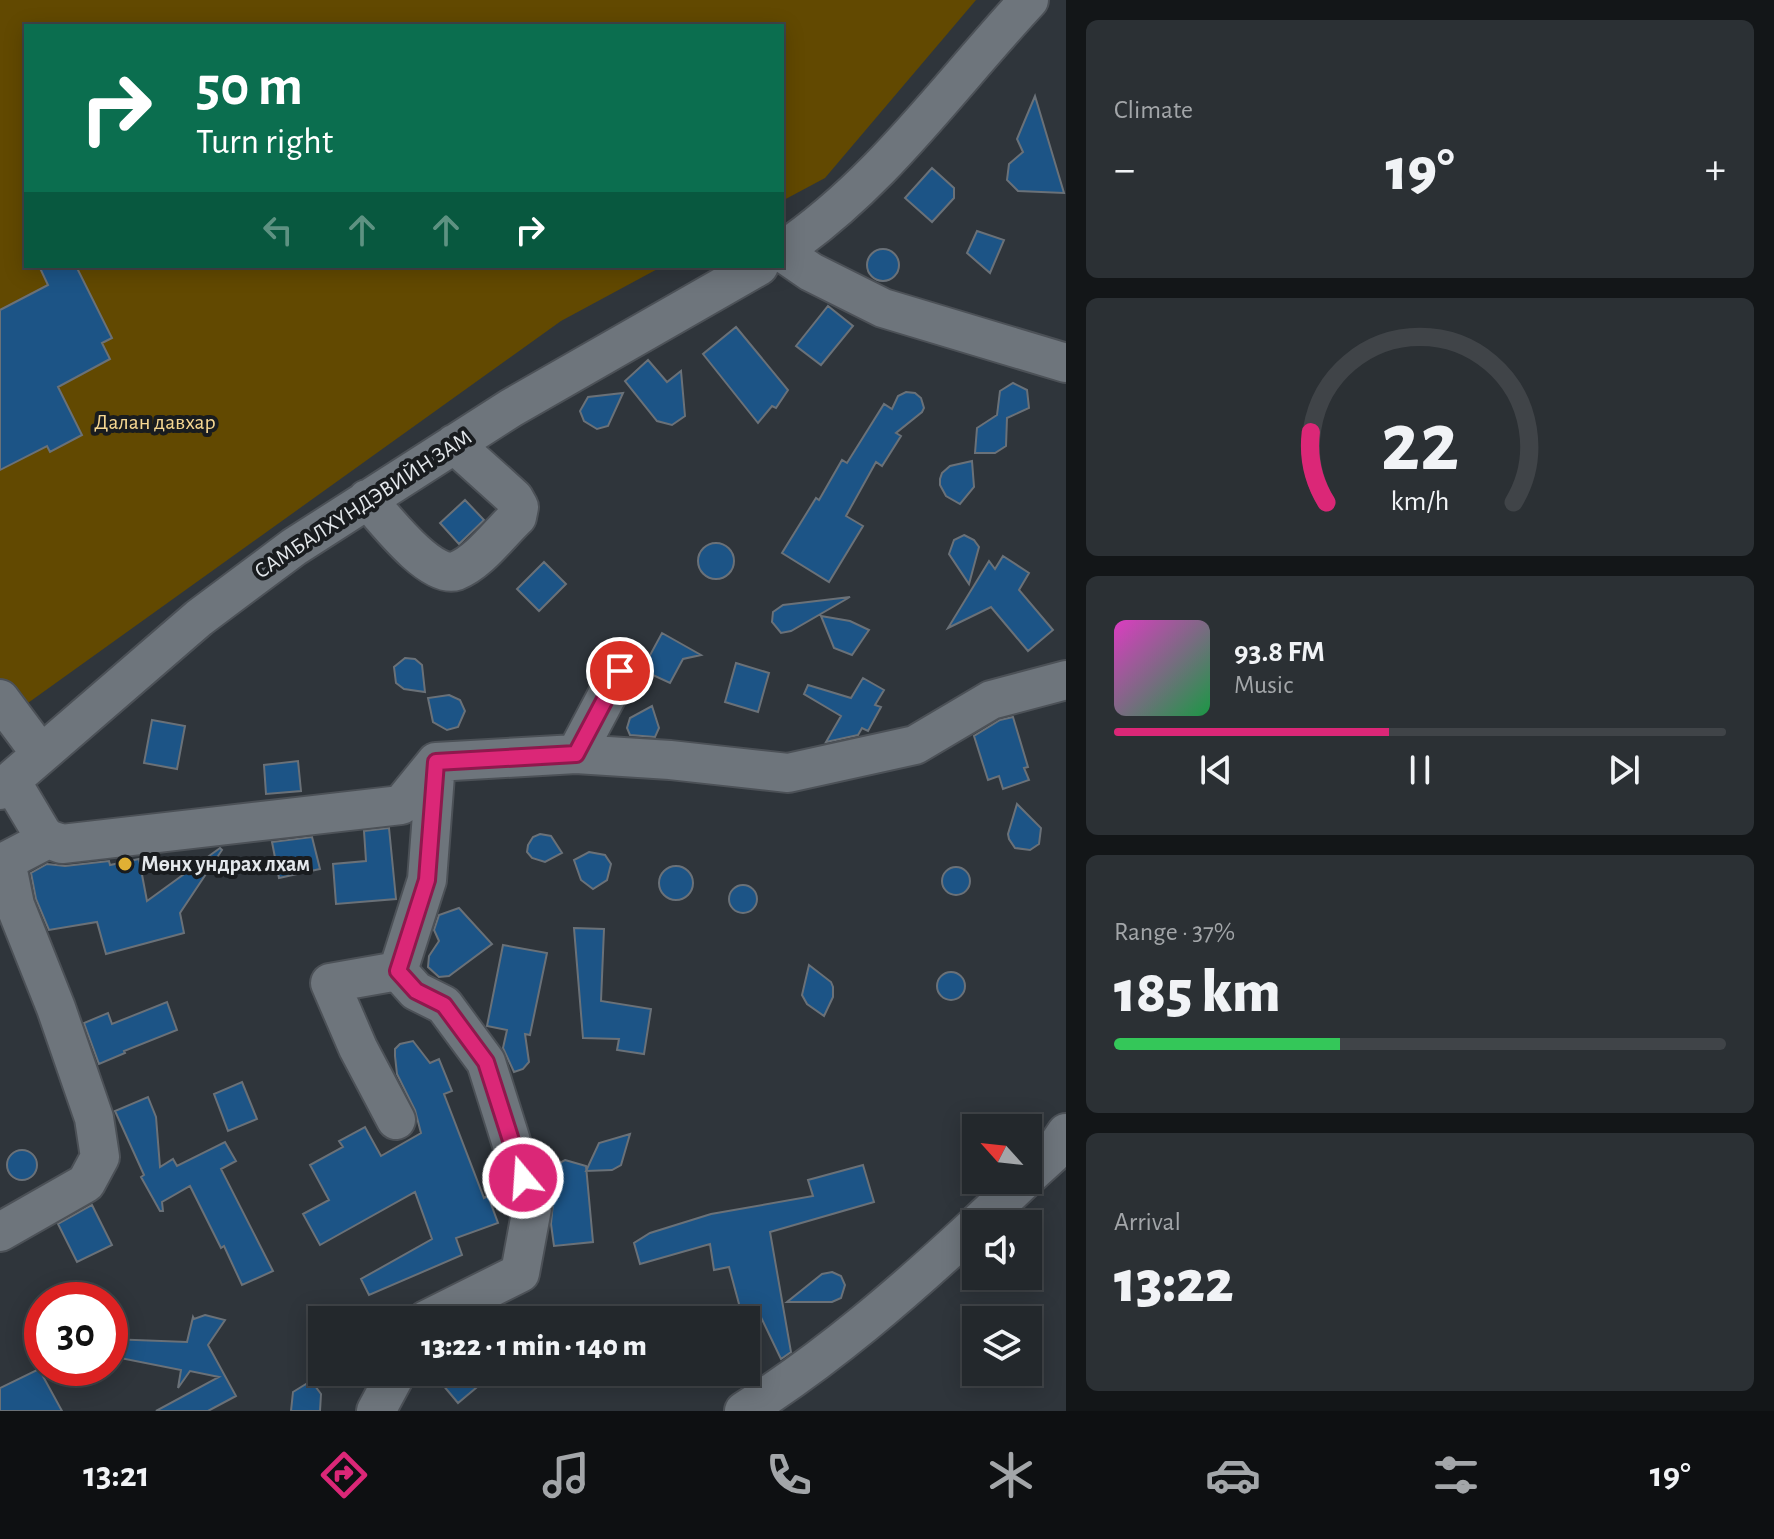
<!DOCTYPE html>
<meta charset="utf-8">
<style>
body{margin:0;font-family:"Alegreya Sans",sans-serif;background:#2b3034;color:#f1f3f6;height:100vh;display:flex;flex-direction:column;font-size:30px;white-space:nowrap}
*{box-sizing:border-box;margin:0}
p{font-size:26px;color:#a3a6a9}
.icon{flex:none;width:44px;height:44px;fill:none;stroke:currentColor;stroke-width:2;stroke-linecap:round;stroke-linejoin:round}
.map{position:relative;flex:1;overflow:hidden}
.details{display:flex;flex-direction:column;gap:20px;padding:20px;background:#131618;width:708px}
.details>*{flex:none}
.guide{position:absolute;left:24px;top:24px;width:760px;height:244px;border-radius:0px;box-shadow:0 4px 20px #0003,0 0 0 2px #404448;background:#0b6e4f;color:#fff;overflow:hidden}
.needle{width:52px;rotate:297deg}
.buttons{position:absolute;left:962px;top:1114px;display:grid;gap:16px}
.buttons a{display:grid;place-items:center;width:80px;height:80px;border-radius:0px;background:#23282c;box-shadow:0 4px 20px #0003,0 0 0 2px #404448;font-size:40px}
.speed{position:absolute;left:24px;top:1282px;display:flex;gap:16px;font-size:40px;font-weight:700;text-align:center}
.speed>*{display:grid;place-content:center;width:104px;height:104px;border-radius:50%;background:#23282c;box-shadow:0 4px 20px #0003,0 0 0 2px #404448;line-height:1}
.speed .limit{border:12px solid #d22;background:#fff;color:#111}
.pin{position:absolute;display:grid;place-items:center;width:68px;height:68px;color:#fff;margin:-34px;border:4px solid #fff;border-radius:50%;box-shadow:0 2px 8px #0007}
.me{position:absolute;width:88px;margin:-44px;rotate:342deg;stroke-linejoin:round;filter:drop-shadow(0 0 6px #0008)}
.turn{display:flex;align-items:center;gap:28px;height:168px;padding:0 40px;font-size:36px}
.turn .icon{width:104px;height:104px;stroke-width:2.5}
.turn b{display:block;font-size:56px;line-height:68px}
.lanes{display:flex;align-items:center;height:76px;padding:0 40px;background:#0003;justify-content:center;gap:40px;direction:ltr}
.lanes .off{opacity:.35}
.big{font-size:60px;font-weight:800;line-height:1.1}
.details .card{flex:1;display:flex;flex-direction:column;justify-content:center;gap:12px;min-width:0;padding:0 28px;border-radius:12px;background:#2b3034}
.details .dial{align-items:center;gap:0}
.dial svg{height:208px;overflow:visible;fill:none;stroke:#404448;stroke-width:7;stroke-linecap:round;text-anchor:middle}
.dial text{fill:#f1f3f6;stroke:none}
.song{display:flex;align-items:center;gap:24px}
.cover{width:96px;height:96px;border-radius:12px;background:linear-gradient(135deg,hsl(310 70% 55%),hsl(140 70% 35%))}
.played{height:8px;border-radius:4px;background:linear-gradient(90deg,#db2777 45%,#404448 45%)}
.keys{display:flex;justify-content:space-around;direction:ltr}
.heat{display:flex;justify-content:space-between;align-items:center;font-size:44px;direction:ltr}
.charge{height:12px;border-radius:6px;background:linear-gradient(90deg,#34c759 37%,#404448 0)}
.trip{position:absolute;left:308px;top:1306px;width:452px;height:80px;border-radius:0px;background:#23282c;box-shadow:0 4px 20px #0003,0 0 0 2px #404448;font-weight:800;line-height:80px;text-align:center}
.tabs{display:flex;height:128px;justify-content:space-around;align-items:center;background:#0e1012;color:#a3a6a9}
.tabs .icon{width:56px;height:56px}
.tabs .selected{color:#db2777}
.tabs b{font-size:36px;color:#f1f3f6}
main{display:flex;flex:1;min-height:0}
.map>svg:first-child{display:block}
.green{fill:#624901}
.building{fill:#1c5486;stroke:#6a7178;stroke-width:2}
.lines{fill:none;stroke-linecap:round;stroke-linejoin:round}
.minor-casing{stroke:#4c5157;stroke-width:42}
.minor{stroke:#6e757c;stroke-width:38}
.route-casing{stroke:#8e194d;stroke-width:20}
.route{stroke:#db2777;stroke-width:14}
.poi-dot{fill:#e0b034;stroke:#191c1f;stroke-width:3}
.labels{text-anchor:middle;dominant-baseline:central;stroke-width:8;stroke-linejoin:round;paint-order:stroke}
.park-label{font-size:22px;fill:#f6d792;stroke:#191c1f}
.street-label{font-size:22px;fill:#e4e8ec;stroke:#191c1f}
.poi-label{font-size:22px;font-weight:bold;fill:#e4e8ec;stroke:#191c1f;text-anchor:start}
</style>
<main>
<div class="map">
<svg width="1066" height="1411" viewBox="0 0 1066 1411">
<rect width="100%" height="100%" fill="#2f353b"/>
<!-- green -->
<path class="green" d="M0,0H976L825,178L782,201V26H26V266H663L561,321L0,723Z"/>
<!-- building -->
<path class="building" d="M1035,96L1064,193L1018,191L1007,180L1009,164L1023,152L1017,139Z
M932,168L954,188V198L932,222L905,198Z
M977,231L1004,240L990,273L967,253Z
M867 265a16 16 0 1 1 32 0a16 16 0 1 1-32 0Z
M39,266H76L112,338L102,343L110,359L58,387L82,435L50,452L47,446L0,470V310L48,285Z
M828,306L853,326L821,365L796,346Z
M736,327L788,390L776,408L772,406L758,423L703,354Z
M648,360L667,382L681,371L685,416L672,425L657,421L625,381Z
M1013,383L1027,390L1029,408L1007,418L1006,446L995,453H975L977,428L997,415L1000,391Z
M906,392L915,393L921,398L924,408L922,412L896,433L901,436L882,466L876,462L846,516L863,526L829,582L782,553L816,498L819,500L842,460L847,463L884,404L892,409L898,396Z
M623,393L608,426L597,429L584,421L580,411L588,397Z
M972,461L974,487L960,504L946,496L940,485V479L942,473L950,466Z
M465,500L484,520L459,544L440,523Z
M964,535L974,540L979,547L969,584L949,554L954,540Z
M698 561a18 18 0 1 1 36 0a18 18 0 1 1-36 0Z
M1003,556L1029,573L1019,590L1053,630L1028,651L991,607L948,628L989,561L995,569Z
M544,562L566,584L539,611L517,589Z
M850,597L791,631L781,633L772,622L773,612L783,605Z
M821,616L850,621L869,630L852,655L834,648Z
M662,633L701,655L683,659L670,683L642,670Z
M405,658L415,659L422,665L425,692L404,689L396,683L394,667Z
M736,663L769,673L758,712L725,702Z
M863,678L884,690L875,705L881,707L868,731L862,728L858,735L826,742L841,716L804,694L808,685L851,698Z
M449,695L460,700L465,711L458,727L447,730L433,722L428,698Z
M652,706L659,728L655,737L630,735L627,728L630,718Z
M1013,717L1028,767L1024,768L1029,780L1003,789L999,776L988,780L974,736L1000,720Z
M152,720L185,726L177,769L144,763Z
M298,761L301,791L266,794L264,765Z
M1017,804L1041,828L1039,844L1030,850L1015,848L1009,839L1008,834Z
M389,828L396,899L336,904L333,864L366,861L364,831Z
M540,834L551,836L562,853L545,862L532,858L527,852L528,845L533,837Z
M312,837L320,869L279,878L272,842Z
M220,848L222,850L180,913L184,933L106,954L97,922L49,930L36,899L31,873L47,864L65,866L109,861L110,865L139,859L147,901Z
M589,852L605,855L611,864L607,880L593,889L581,880L574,860Z
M659 883a17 17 0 1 1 34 0a17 17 0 1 1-34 0Z
M942 881a14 14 0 1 1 28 0a14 14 0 1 1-28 0Z
M729 899a14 14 0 1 1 28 0a14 14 0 1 1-28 0Z
M459,908L492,944L449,976L439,977L428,967L429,956L439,941L434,930L439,915Z
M574,928L604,929L601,1001L651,1009L644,1054L617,1050L619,1039L583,1038Z
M503,945L547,953L530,1035L525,1034L529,1062L523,1069L514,1072L503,1048L507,1030L487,1026Z
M809,965L831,982L833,987V997L824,1016L807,1004L802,995Z
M937 986a14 14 0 1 1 28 0a14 14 0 1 1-28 0Z
M167,1002L177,1030L124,1051L125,1053L99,1064L84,1023L108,1013L112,1024Z
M413,1041L430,1063L439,1059L452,1091L444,1094L484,1198L488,1196L498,1223L456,1238L462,1255L369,1295L361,1279L432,1239L415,1192L320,1245L303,1214L329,1200L310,1165L343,1147L339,1141L365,1127L381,1156L421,1133L415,1110L397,1074L395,1056V1049L400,1044Z
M242,1082L257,1119L228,1131L214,1094Z
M148,1097L156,1117L160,1167L173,1159L177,1166L225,1142L236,1161L221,1169L273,1271L242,1285L224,1246L221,1248L190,1186L162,1202L163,1211H160L141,1177L144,1175L115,1111Z
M630,1134L621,1165L612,1170L586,1171L599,1143Z
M7 1165a15 15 0 1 1 30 0a15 15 0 1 1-30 0Z
M565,1160L586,1166L593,1242L554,1246L551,1224L553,1202L548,1184L552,1167Z
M863,1165L874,1202L770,1232L791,1352L781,1359L758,1311L742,1315L729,1267L714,1270L710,1244L640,1264L634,1243L650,1233L711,1214L813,1196L808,1180Z
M92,1205L112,1245L77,1262L58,1224Z
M832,1272L841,1276L845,1285L841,1298L832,1302H787L822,1274Z
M205,1315L225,1320L208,1345L236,1396L208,1411H156L219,1377L190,1371L178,1388L181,1370L110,1356V1339L187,1342L193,1317L194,1319Z
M39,1369L62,1411H0V1388Z
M432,1372H495L458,1403Z
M306,1384L315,1386L321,1394L320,1411H291L293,1392Z"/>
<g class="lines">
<!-- minor casing -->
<g class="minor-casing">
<path id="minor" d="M782,251C881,184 948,87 1029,0
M782,252L811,272L883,308L1066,363
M367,499C383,517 431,580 456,571C479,562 499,534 517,517L519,507L514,498L454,444
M0,699L41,754
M576,754L620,671
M11,781L42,833L48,839L62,844L401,805L436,762L576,754L670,760L788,773L915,745L991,700L1066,680
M0,790L199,618L294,547L511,408L759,266
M396,1120L358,1048L330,983L398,971
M1028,1176L1051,1155L1066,1133
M977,1224L1024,1180
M0,1232L86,1183L100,1157L94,1118L56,1008L15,905L6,861L48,839
M426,1320L520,1273L532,1208L486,1062L444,1005L416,991L398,971L427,880L436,762
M376,1411L397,1372
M744,1411C828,1358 904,1292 976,1225"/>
</g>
<!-- minor -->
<use href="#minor" class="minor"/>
</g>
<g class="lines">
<!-- route casing -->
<g class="route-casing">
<path id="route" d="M523,1178L486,1062L444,1005L416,991L398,971L427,880L436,762L576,754L620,671"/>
</g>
<!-- route -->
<use href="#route" class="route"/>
</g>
<!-- markers -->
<circle class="poi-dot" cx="125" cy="864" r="8"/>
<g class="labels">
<!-- park labels -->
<g class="park-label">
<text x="155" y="422">Далан давхар</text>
</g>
<!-- street labels -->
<g class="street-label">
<text transform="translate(363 504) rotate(-33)">САМБАЛХҮНДЭВИЙН ЗАМ</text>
</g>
<!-- poi labels -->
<g class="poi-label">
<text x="141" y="864">Мөнх ундрах лхам</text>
</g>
</g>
</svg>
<div class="buttons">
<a><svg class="needle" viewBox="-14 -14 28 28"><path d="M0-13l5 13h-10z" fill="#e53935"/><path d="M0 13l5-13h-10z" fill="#a3a6a9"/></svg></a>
<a><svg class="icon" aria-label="sound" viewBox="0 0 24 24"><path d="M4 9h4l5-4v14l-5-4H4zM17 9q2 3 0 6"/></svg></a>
<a><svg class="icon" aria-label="layers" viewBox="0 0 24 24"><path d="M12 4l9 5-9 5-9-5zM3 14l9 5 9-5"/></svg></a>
</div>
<div class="speed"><div class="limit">30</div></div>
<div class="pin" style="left:620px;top:671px;background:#d93025"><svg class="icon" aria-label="arrive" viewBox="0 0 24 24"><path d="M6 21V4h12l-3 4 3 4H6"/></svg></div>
<svg class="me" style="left:523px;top:1178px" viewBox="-20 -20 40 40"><circle r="17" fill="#db2777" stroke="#fff" stroke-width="3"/><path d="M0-11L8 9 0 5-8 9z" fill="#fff"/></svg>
<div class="trip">13:22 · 1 min · 140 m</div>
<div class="guide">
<div class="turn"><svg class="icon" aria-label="right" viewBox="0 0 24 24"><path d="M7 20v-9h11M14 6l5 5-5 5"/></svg><div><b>50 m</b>Turn right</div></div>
<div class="lanes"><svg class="icon off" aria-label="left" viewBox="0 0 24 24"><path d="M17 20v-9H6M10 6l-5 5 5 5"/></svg><svg class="icon off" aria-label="ahead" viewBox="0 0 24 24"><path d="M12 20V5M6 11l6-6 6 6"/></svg><svg class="icon off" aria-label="ahead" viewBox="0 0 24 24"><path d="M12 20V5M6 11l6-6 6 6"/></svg><svg class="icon" aria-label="right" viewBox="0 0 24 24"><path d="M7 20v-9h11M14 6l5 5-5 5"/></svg></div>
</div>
</div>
<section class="details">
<div class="card"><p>Climate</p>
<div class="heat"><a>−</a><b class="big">19°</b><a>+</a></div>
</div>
<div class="card dial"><svg viewBox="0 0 100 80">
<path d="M14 69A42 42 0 1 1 86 69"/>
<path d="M14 69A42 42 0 0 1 8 42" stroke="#db2777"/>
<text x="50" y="56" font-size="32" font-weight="700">22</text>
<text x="50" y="72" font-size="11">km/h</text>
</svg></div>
<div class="card">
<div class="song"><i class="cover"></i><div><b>93.8 FM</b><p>Music</p></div></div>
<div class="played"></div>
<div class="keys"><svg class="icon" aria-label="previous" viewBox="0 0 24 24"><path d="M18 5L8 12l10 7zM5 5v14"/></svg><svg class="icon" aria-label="pause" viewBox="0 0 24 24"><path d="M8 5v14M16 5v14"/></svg><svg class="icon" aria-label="next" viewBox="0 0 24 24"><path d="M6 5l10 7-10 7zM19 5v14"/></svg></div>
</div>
<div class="card"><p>Range · 37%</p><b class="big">185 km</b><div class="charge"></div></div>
<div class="card"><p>Arrival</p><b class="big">13:22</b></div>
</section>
</main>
<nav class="tabs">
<b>13:21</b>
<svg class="icon selected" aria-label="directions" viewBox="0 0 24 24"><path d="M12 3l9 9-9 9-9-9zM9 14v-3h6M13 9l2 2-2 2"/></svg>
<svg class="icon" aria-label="music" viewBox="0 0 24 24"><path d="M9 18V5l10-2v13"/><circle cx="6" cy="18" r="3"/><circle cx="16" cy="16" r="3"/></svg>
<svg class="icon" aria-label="phone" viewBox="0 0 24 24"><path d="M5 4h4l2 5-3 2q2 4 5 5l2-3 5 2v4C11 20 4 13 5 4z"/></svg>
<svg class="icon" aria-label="climate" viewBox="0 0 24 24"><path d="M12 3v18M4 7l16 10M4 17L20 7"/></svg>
<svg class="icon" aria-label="car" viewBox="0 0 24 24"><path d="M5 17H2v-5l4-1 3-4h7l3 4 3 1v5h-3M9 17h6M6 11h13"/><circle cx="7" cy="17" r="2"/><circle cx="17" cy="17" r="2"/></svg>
<svg class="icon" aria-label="filters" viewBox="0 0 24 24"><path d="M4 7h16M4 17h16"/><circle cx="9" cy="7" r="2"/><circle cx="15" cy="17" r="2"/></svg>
<b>19°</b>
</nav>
